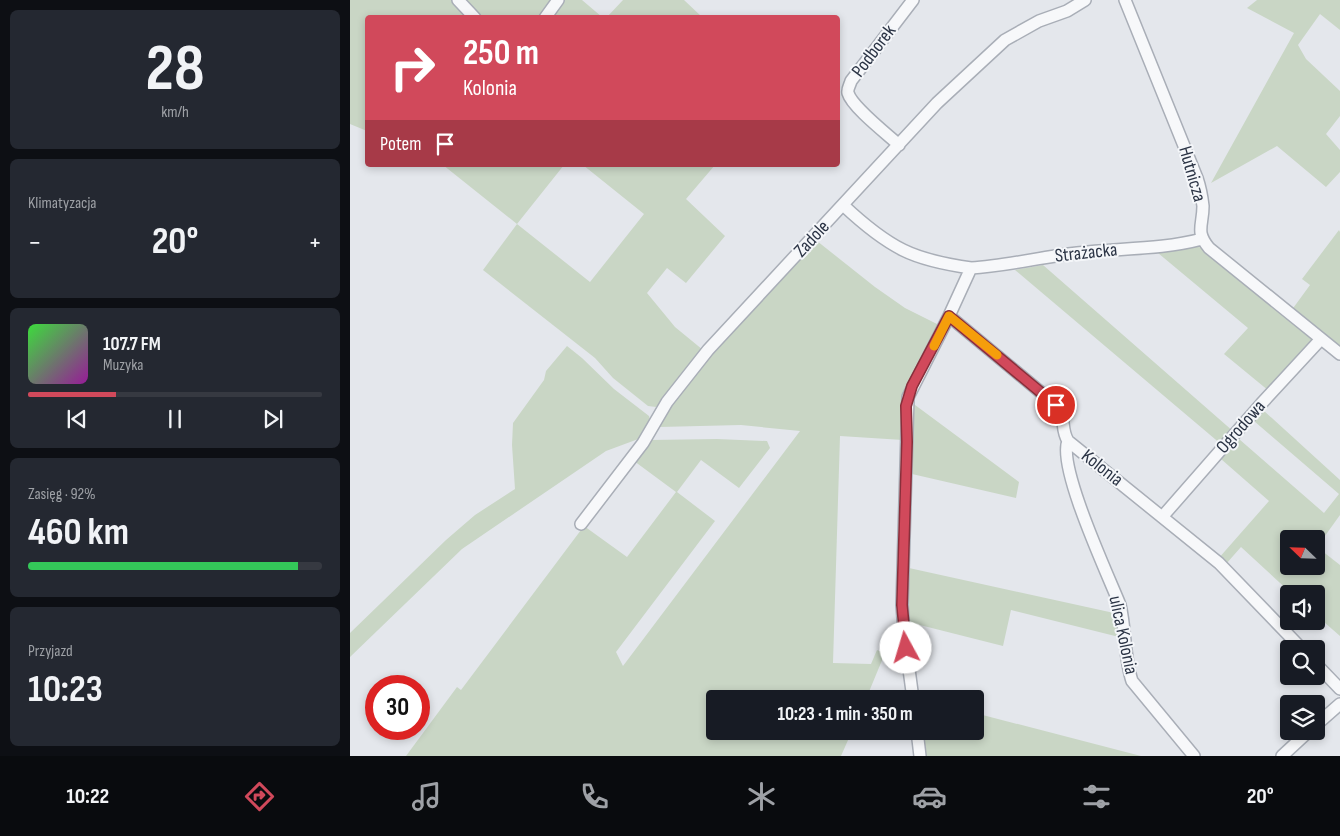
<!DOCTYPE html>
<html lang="pl">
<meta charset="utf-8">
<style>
body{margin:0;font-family:"Sofia Sans Condensed",sans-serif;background:#242831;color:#f1f3f6;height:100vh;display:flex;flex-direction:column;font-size:19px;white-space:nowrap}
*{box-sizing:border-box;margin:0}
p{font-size:16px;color:#9ea1a6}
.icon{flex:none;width:28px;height:28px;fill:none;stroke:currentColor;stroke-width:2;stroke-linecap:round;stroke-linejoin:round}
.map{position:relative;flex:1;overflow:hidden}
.panel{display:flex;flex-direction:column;gap:10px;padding:10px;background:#0d0f14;width:350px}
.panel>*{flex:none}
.top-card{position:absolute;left:15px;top:15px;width:475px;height:152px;border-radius:5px;box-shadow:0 2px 8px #0003;background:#d1495b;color:#fff;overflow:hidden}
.needle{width:32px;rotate:293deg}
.fabs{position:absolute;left:930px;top:530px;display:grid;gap:10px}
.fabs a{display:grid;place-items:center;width:45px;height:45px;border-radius:5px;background:#171b24;box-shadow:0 2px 8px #0003;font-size:25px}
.speed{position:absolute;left:15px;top:675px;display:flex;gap:10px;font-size:25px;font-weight:700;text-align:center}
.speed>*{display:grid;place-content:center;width:65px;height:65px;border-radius:50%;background:#171b24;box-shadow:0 2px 8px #0003;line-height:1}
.speed .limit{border:8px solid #d22;background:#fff;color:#111}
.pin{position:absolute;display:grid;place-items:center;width:42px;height:42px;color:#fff;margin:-21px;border:2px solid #fff;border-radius:50%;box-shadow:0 1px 5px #0007}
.me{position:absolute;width:55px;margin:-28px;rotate:354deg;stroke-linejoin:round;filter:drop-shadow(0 0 4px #0008)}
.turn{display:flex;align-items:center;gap:18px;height:105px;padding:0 15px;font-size:22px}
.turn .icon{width:65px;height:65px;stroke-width:2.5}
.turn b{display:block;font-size:35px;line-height:42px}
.then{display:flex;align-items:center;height:48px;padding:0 15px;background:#0003;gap:10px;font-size:19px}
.big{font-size:38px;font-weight:700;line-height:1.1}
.panel .tile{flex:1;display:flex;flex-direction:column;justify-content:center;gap:8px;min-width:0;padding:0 18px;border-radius:8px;background:#242831}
.panel .dial{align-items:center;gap:0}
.dial b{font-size:65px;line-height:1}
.song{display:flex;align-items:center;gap:15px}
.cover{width:60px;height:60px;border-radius:8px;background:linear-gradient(135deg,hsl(120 70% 55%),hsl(300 70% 35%))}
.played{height:5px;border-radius:2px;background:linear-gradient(90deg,#d1495b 30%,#363941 30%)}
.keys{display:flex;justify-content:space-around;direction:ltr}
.heat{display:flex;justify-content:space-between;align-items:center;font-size:28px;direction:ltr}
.charge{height:8px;border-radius:4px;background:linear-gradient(90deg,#34c759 92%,#363941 0)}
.trip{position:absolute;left:356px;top:690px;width:278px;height:50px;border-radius:5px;background:#171b24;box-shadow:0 2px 8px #0003;font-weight:700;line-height:50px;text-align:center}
.dock{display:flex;height:80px;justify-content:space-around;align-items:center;background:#090b0e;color:#9ea1a6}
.dock .icon{width:35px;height:35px}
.dock .current{color:#d1495b}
.dock b{font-size:22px;color:#f1f3f6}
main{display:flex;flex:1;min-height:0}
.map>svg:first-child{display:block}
.green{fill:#c9d6c5;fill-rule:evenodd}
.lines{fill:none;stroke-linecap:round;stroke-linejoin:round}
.minor-casing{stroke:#a9aeb7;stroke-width:14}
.minor{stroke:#f7f8fa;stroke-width:11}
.route-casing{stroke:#882f3b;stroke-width:12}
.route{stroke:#d1495b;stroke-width:9}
.slow{stroke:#f59e0b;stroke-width:9}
.labels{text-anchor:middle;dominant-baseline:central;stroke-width:4;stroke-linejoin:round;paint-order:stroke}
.street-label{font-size:19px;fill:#2b3445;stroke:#f4f6f9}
</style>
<main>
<section class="panel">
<div class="tile dial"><b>28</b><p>km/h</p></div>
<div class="tile"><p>Klimatyzacja</p>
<div class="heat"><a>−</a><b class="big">20°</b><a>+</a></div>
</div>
<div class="tile">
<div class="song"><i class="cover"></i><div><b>107.7 FM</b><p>Muzyka</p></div></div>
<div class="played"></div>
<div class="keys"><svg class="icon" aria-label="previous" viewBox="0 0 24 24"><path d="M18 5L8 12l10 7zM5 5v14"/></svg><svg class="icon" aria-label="pause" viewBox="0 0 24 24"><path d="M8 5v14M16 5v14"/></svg><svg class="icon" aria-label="next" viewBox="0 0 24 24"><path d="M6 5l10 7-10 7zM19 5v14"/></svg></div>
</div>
<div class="tile"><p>Zasięg · 92%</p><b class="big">460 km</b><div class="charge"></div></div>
<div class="tile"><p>Przyjazd</p><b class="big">10:23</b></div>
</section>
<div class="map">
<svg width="990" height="756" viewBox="0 0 990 756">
<rect width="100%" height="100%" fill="#e4e7ec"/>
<!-- green -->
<path class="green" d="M0,0H232L252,17H203L198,13L194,18H18L17,131L0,124Z
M273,0H334L352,17H257Z
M907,0H990V30L970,14L948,45L956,59L990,91V116L976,134L990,150V172L976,187L927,146L861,183L944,33L897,8Z
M93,165H214L167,224L240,282L294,214L233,165H365L336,199L375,236L336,283L317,268L297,293L325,327L353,350L306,407L298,406L263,378L245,358L133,270L167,224Z
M989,230L990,232V350L941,311L960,285L952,279Z
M467,241L525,287L555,308L589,325L559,384L553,440L490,436L483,663L521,664L527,650L535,653L516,699H365V731H502L491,756H56L107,687L111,690L234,526L277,557L326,492L284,461L300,440L367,439L417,441L420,448L389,488L351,460L327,492L365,521L266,652L273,666L450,431L391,425L309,427L310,420L362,352Z
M844,246L853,248L964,340L919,391L874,354L898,328L808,253Z
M693,265L884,432L872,445L665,270Z
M217,346L232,358L264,389L299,416L300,420L291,438L256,451L112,549L0,657V633L96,540L125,515L165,489L162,445L163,423L194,380L196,371Z
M561,402L669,482L666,498L562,474Z
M913,410L990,480V515L967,547L990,565V636L966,615V594H942L891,547L876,564L868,559L919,501L871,459L889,439L974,513L989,494L904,421ZM939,539H966V566H939Z
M559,568L764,613L768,624L769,637L661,610L653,646L558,622L556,604Z
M625,713L791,756H574L570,731H625Z"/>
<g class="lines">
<!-- minor casing -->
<g class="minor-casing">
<path id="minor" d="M108,0L125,18
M775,0L847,178C850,187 852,197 853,206C853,226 845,231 859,248L990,354
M195,18L208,0
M549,145C537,134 502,107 498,93C497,89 500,85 501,81L563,0
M493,205C510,221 531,239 553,250C571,259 600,265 621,268L599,316L706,405C717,419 710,428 718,441L869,563L952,649
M621,268C656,266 691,257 727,253C768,248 811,250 852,239
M718,441C707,466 758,575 770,605C776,630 774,657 782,681L844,756
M813,516L911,404L971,339
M231,524L293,443L317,402L358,350L587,103L655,40L689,21L717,11L735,0
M966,664L990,689
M563,699L554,632L552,605L558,397L599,316
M966,725L990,704
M567,731L570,756
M932,756L959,731"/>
</g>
<!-- minor -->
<use href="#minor" class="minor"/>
</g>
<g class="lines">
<!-- route casing -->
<g class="route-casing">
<path id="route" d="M556,648L552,605L557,442L556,406L562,386L599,316L706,405"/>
</g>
<!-- route -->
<use href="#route" class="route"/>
<!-- slow -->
<path class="slow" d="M584,346L599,316L647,355"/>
</g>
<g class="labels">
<!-- street labels -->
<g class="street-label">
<text transform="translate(524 51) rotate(-53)">Podborek</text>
<text transform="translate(842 174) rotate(74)">Hutnicza</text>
<text transform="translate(462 239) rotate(-47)">Zadole</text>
<text transform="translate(736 253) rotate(-6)">Strażacka</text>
<text transform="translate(891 427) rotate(-49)">Ogrodowa</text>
<text transform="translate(752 468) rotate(38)">Kolonia</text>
<text transform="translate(773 635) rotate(78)">ulica Kolonia</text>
</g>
</g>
</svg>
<div class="fabs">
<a><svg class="needle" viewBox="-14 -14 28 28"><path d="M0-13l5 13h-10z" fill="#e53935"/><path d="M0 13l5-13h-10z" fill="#9ea1a6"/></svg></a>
<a><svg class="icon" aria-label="sound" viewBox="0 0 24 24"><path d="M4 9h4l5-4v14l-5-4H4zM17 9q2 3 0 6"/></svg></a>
<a><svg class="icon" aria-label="search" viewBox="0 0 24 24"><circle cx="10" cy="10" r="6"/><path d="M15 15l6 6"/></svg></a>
<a><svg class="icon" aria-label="layers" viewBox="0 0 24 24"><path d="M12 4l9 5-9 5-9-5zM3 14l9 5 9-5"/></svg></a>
</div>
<div class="speed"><div class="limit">30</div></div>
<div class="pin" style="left:706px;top:405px;background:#d93025"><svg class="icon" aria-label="arrive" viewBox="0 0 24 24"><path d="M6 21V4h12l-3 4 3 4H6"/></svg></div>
<svg class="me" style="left:556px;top:648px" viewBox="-20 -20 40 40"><circle r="19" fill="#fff"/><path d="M0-13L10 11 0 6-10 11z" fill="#d1495b"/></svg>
<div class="trip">10:23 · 1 min · 350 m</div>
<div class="top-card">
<div class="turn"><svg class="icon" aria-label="right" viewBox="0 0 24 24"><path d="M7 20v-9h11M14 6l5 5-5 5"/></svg><div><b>250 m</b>Kolonia</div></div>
<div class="then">Potem<svg class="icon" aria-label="arrive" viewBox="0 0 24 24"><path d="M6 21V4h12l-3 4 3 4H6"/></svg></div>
</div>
</div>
</main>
<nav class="dock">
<b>10:22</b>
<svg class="icon current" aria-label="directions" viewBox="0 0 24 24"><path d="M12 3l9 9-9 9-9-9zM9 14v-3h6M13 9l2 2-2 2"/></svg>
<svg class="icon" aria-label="music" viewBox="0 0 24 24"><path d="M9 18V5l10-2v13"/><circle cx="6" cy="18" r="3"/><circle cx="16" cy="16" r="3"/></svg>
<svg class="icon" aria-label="phone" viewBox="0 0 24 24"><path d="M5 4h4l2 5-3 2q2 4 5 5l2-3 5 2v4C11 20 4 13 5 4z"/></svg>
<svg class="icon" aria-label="climate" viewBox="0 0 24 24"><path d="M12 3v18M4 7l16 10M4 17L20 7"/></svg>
<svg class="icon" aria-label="car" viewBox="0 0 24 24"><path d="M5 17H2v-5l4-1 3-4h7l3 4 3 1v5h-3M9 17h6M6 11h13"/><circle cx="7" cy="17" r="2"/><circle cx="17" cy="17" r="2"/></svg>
<svg class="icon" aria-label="filters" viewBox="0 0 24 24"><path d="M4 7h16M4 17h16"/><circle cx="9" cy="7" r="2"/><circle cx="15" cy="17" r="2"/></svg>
<b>20°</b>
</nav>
